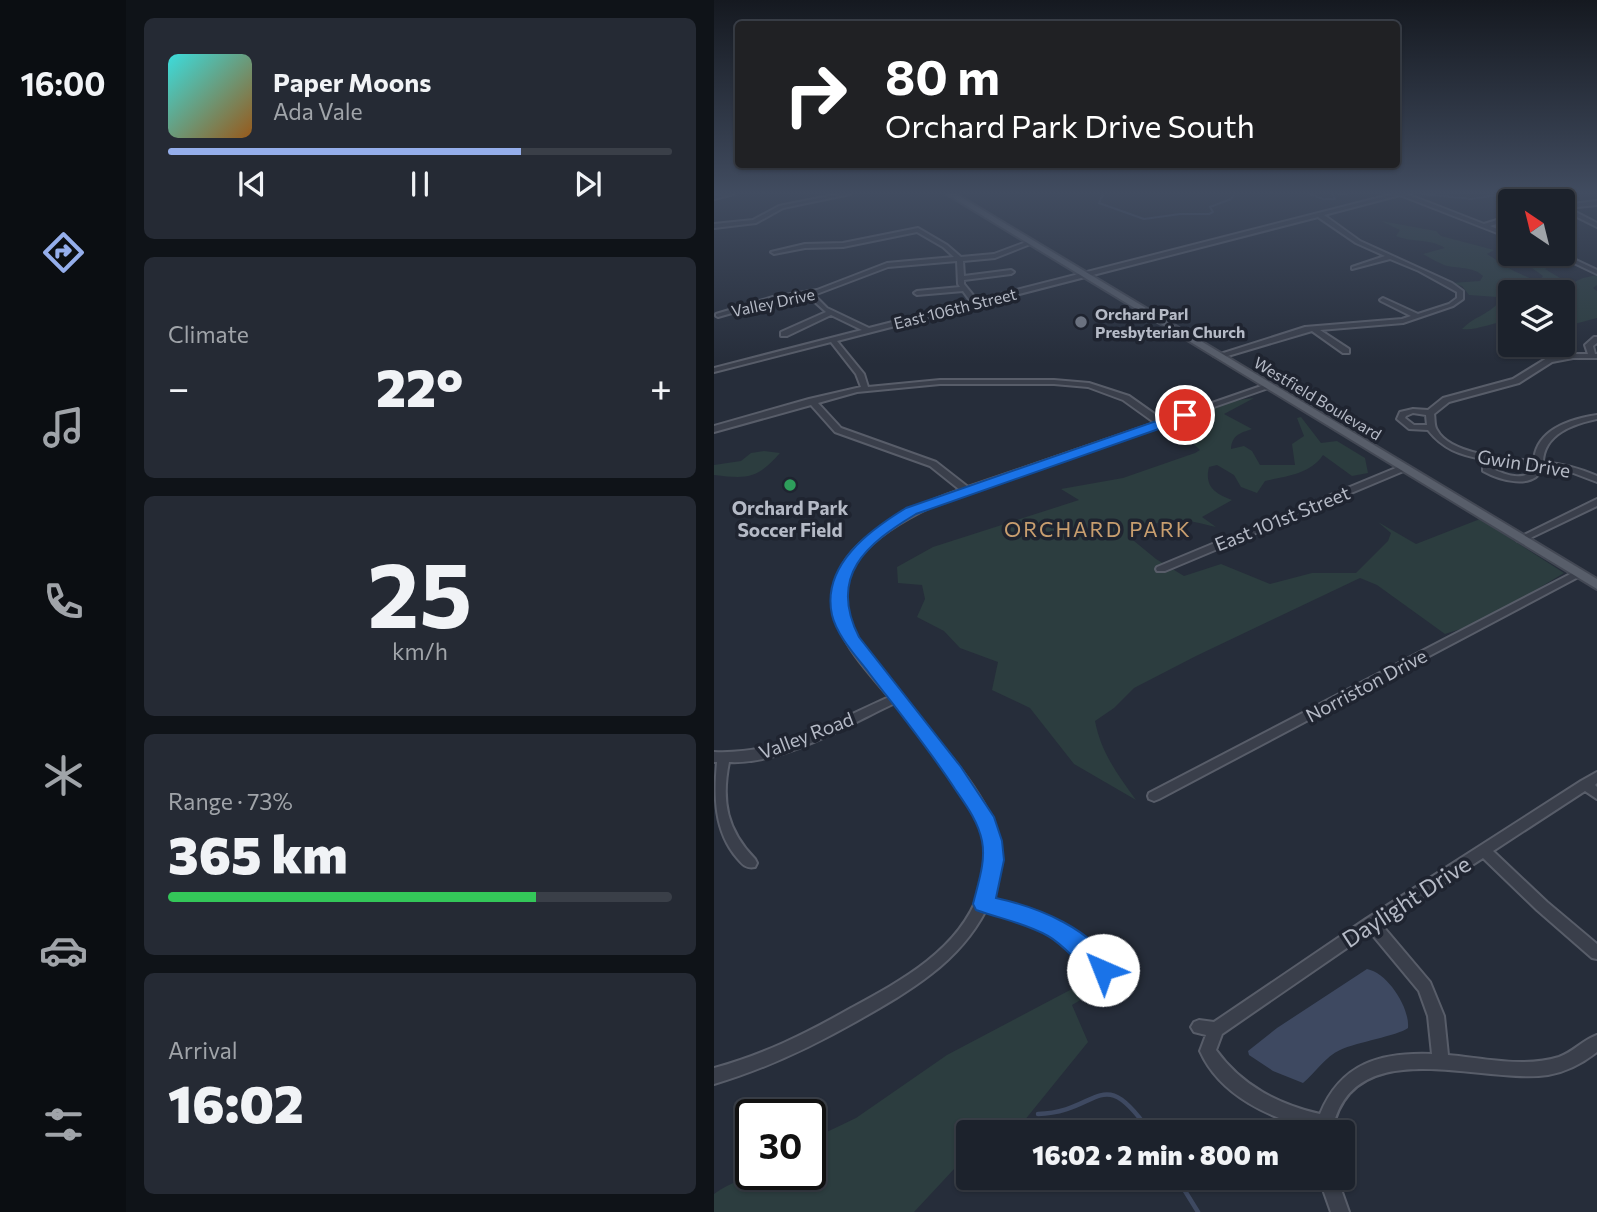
<!DOCTYPE html>
<meta charset="utf-8">
<style>
body{margin:0;font-family:Commissioner,sans-serif;background:#252a34;color:#f1f3f6;height:100vh;display:flex;flex-direction:column;font-size:26px;white-space:nowrap}
*{box-sizing:border-box;margin:0}
p{font-size:23px;color:#a0a4a9}
.icon{flex:none;width:38px;height:38px;fill:none;stroke:currentColor;stroke-width:2;stroke-linecap:round;stroke-linejoin:round}
.map{position:relative;flex:1;overflow:hidden}
.details{display:flex;flex-direction:column;gap:18px;padding:18px;background:#0f1318;width:588px}
.details>*{flex:none}
.hud{position:absolute;left:21px;top:21px;width:665px;height:147px;border-radius:7px;box-shadow:0 2px 5px #0004,0 0 0 2px #3a3f48;background:#202124;color:#fff;overflow:hidden}
.needle{width:46px;rotate:325deg}
.fabs{position:absolute;left:784px;top:189px;display:grid;gap:14px}
.fabs a{display:grid;place-items:center;width:77px;height:77px;border-radius:7px;background:#1c222c;box-shadow:0 2px 5px #0004,0 0 0 2px #3a3f48;font-size:35px}
.speed{position:absolute;left:21px;top:1099px;display:flex;gap:14px;font-size:35px;font-weight:700;text-align:center}
.speed>*{display:grid;place-content:center;width:91px;height:91px;border-radius:50%;background:#1c222c;box-shadow:0 2px 5px #0004,0 0 0 2px #3a3f48;line-height:1}
.speed .limit{border:4px solid #111;border-radius:10px;background:#fff;color:#111}
.pin{position:absolute;display:grid;place-items:center;width:60px;height:60px;color:#fff;margin:-30px;border:4px solid #fff;border-radius:50%;box-shadow:0 2px 7px #0007}
.me{position:absolute;width:77px;margin:-38px;rotate:316deg;stroke-linejoin:round;filter:drop-shadow(0 0 5px #0008)}
.turn{display:flex;align-items:center;gap:24px;height:147px;padding:0 35px;font-size:32px}
.turn .icon{width:91px;height:91px;stroke-width:2.5}
.turn b{display:block;font-size:49px;line-height:60px}
.big{font-size:52px;font-weight:800;line-height:1.1}
.details .widget{flex:1;display:flex;flex-direction:column;justify-content:center;gap:10px;min-width:0;padding:0 24px;border-radius:10px;background:#252a34}
.details .dial{align-items:center;gap:0}
.dial b{font-size:91px;line-height:1}
.song{display:flex;align-items:center;gap:21px}
.cover{width:84px;height:84px;border-radius:10px;background:linear-gradient(135deg,hsl(180 70% 55%),hsl(30 70% 35%))}
.played{height:7px;border-radius:4px;background:linear-gradient(90deg,#95aeeb 70%,#3a3f48 70%)}
.keys{display:flex;justify-content:space-around;direction:ltr}
.heat{display:flex;justify-content:space-between;align-items:center;font-size:38px;direction:ltr}
.charge{height:10px;border-radius:5px;background:linear-gradient(90deg,#34c759 73%,#3a3f48 0)}
.trip{position:absolute;left:242px;top:1120px;width:399px;height:70px;border-radius:7px;background:#1c222c;box-shadow:0 2px 5px #0004,0 0 0 2px #3a3f48;font-weight:800;line-height:70px;text-align:center}
main{display:flex;flex:1;min-height:0}
.tab-bar{display:flex;flex-direction:column;width:126px;justify-content:space-around;align-items:center;background:#0b0e12;color:#a0a4a9}
.tab-bar .icon{width:49px;height:49px}
.tab-bar .selected{color:#95aeeb}
.tab-bar b{font-size:32px;color:#f1f3f6}
.map>svg:first-child{display:block}
.green{fill:#2c3d3f}
.water{fill:#3e4961}
.lines{fill:none;stroke-linecap:round;stroke-linejoin:round}
.stream-far1{stroke:#3e4961;stroke-width:2}
.stream{stroke:#3e4961;stroke-width:4.5}
.minor-casing{stroke:#585d69;stroke-width:4}
.major-casing{stroke:#434854;stroke-width:4}
.minor{fill:#3a3f4b;fill-rule:evenodd}
.major{fill:#585e6a;fill-rule:evenodd}
.route{fill:#1a73e8;stroke:#114b97;stroke-width:2}
.worship-dot{fill:#6b7280;stroke:#1f2430;stroke-width:2.5}
.leisure-dot{fill:#2e9e5b;stroke:#1f2430;stroke-width:2.5}
.labels{text-anchor:middle;dominant-baseline:central;stroke-width:7;stroke-linejoin:round;paint-order:stroke}
.far-street-label{font-size:16px;fill:#b5bac6;stroke:#1f2430}
.far-poi-label{font-size:16px;font-weight:bold;fill:#b5bac6;stroke:#1f2430;text-anchor:start}
.street-label{font-size:19px;fill:#b5bac6;stroke:#1f2430}
.poi-label{font-size:19px;font-weight:bold;fill:#b5bac6;stroke:#1f2430}
.neighbourhood-label{font-size:21px;letter-spacing:2px;fill:#c89e6f;stroke:#1f2430}
.near-street-label{font-size:23px;fill:#b5bac6;stroke:#1f2430}
</style>
<main>
<nav class="tab-bar">
<b>16:00</b>
<svg class="icon selected" aria-label="directions" viewBox="0 0 24 24"><path d="M12 3l9 9-9 9-9-9zM9 14v-3h6M13 9l2 2-2 2"/></svg>
<svg class="icon" aria-label="music" viewBox="0 0 24 24"><path d="M9 18V5l10-2v13"/><circle cx="6" cy="18" r="3"/><circle cx="16" cy="16" r="3"/></svg>
<svg class="icon" aria-label="phone" viewBox="0 0 24 24"><path d="M5 4h4l2 5-3 2q2 4 5 5l2-3 5 2v4C11 20 4 13 5 4z"/></svg>
<svg class="icon" aria-label="climate" viewBox="0 0 24 24"><path d="M12 3v18M4 7l16 10M4 17L20 7"/></svg>
<svg class="icon" aria-label="car" viewBox="0 0 24 24"><path d="M5 17H2v-5l4-1 3-4h7l3 4 3 1v5h-3M9 17h6M6 11h13"/><circle cx="7" cy="17" r="2"/><circle cx="17" cy="17" r="2"/></svg>
<svg class="icon" aria-label="filters" viewBox="0 0 24 24"><path d="M4 7h16M4 17h16"/><circle cx="9" cy="7" r="2"/><circle cx="15" cy="17" r="2"/></svg>
</nav>
<section class="details">
<div class="widget">
<div class="song"><i class="cover"></i><div><b>Paper Moons</b><p>Ada Vale</p></div></div>
<div class="played"></div>
<div class="keys"><svg class="icon" aria-label="previous" viewBox="0 0 24 24"><path d="M18 5L8 12l10 7zM5 5v14"/></svg><svg class="icon" aria-label="pause" viewBox="0 0 24 24"><path d="M8 5v14M16 5v14"/></svg><svg class="icon" aria-label="next" viewBox="0 0 24 24"><path d="M6 5l10 7-10 7zM19 5v14"/></svg></div>
</div>
<div class="widget"><p>Climate</p>
<div class="heat"><a>−</a><b class="big">22°</b><a>+</a></div>
</div>
<div class="widget dial"><b>25</b><p>km/h</p></div>
<div class="widget"><p>Range · 73%</p><b class="big">365 km</b><div class="charge"></div></div>
<div class="widget"><p>Arrival</p><b class="big">16:02</b></div>
</section>
<div class="map">
<svg width="883" height="1212" viewBox="0 0 883 1212">
<rect width="100%" height="100%" fill="#262d3a"/>
<!-- green -->
<path class="green" d="M667,221L722,231L727,236L780,250L773,254L798,270L824,282L829,276L818,268L832,263L834,258L816,254H834L848,260L831,269L856,284L869,278L883,275V285L879,288L883,291V318L849,327V292H796V323C779,320 766,331 748,329C759,317 774,315 785,302L783,297L755,295L748,286L737,283L766,281L769,276C759,266 743,269 730,265C723,262 716,258 709,254L731,248C716,238 698,243 682,236L686,230Z
M540,398L510,414L538,429C526,433 518,435 517,449L530,446L538,451L546,465H581L578,444L590,436L583,418L587,417L607,443L623,441L651,458L654,473L638,476L609,455C596,474 573,476 551,481L543,493L527,487L520,475L503,465L495,467C490,487 502,494 518,500L488,517L502,527C460,517 453,516 414,536L442,559L470,576L507,564L556,584L598,573H642L674,541L677,533L664,522L702,544L766,519L850,573L768,622L731,634L663,585L646,578L482,656L420,688L400,708L381,721C387,752 403,774 422,800L360,764L316,708L278,690L284,662L246,648L230,631L203,617L211,599L208,585L184,583L183,567L219,547L365,500L347,489L409,478L481,453L486,450L461,426C484,412 513,400 540,398Z
M50,451L66,453C43,479 34,479 0,475V465L27,461L37,453Z
M388,977L395,983L358,1005L374,1042L310,1121L291,1132H254V1154L200,1212H0V1194C31,1172 60,1174 96,1174V1140L142,1118L233,1055L375,980Z"/>
<!-- water -->
<path class="water" d="M653,969C674,973 696,1008 694,1028C683,1036 643,1042 626,1050C612,1056 601,1073 589,1083L559,1071L535,1055L534,1051L563,1028Z"/>
<g class="lines">
<!-- stream-far1 -->
<path class="stream-far1" d="M389,194L385,203L430,219L466,214H495L499,212L496,207L517,199L520,195
M596,194L609,199H621L619,194
M625,194H632
M709,194L757,199L790,194"/>
<!-- stream -->
<path class="stream" d="M324,1114C387,1112 387,1061 436,1132
M463,1178L484,1212"/>
<!-- minor casing -->
<g class="minor-casing">
<path id="minor" d="M8,194H20L0,199V195Z
M125,194H136L69,208L42,223L0,228V224L39,220L65,206Z
M679,194H693L770,224L796,216V220L776,226L796,234V238L686,195L610,215L646,241L738,283L749,291V299L739,306L689,323L606,330L635,349V353H629L598,331L507,358L500,356L591,327L688,319L697,316L667,301L666,300L669,298L704,314L735,304L743,298V292L705,271L676,259L638,269V267L671,256L642,243L604,217L123,341L150,374L154,387L226,380H340L375,383L415,396L449,420L553,384H559L560,386L225,503C168,529 102,570 143,641C176,690 220,731 254,779C266,796 279,816 284,836C289,858 284,879 277,899C323,909 361,931 394,965L396,970L394,975L389,977L384,975C352,941 317,920 272,910C244,964 194,992 143,1021C97,1047 51,1069 0,1084V1068C49,1055 93,1033 137,1008C187,981 245,950 265,893C272,874 274,855 270,835C261,794 208,737 181,703C134,725 67,765 15,762C7,802 13,830 41,859L43,863L41,867C32,869 28,864 23,858C0,831 0,796 3,762H0V752C65,755 117,723 175,697C157,675 135,653 125,626C95,551 191,509 246,490L216,466L121,432L97,405L0,432V426L95,399L147,387L142,374L117,342L0,372V368L148,330L117,315L73,336H67V332L112,312L94,296L60,301L4,317L2,316V314L59,297L103,290L173,263L240,257L229,247L203,232L129,247L91,248L60,254L57,252L91,244L129,243L204,228L233,245L247,257L280,254L315,241H319V243L281,258L249,261L250,276L297,270L300,272L297,274L250,280V284L263,300ZM243,261L244,284L246,287L203,291L200,293L203,295L249,291L257,302L155,328L113,308L100,295L174,267ZM226,384H340L374,387L409,400L441,423L254,487L222,462L127,428L104,403L143,392Z
M883,201V205L854,208L883,223V227L849,210V205Z
M841,254H849L883,270V274Z
M880,337H883V343L879,346L881,354H883V358H859L838,362L805,383L735,402L720,414C721,419 720,426 723,430C736,455 795,459 820,461C822,429 857,419 883,415V419C859,424 830,434 829,462C848,464 865,468 883,476V482L854,471L829,467C820,491 785,480 769,471V459C746,455 729,449 714,430L695,429L683,419L686,412L699,409L714,410L729,398L799,379L833,358L859,354H874L871,345ZM699,413L712,415L713,425H700L691,418L692,416ZM777,461L820,466C813,484 789,474 777,468Z
M689,465L692,466V470L451,571H443L442,569L443,567Z
M883,499V506L810,541H804L802,539Z
M864,570L869,573L868,575L445,799L440,801L435,799L434,796L435,793Z
M883,772V783L881,785L883,787V799L871,791L779,851L833,902L883,944V959L878,958L823,910L769,858L667,924L716,982L730,1016L734,1055C769,1058 810,1068 845,1057C859,1052 869,1040 883,1035V1052C869,1063 852,1072 834,1075C767,1085 636,1030 618,1132H602V1129C557,1119 506,1096 486,1051L492,1035L480,1032L477,1027L480,1022L485,1020L500,1022L652,919L867,781ZM656,932L705,991L714,1016L718,1054C667,1052 627,1063 606,1114C564,1104 528,1086 502,1050L508,1034Z
M605,1178H623L635,1212H617Z"/>
</g>
<!-- major casing -->
<g class="major-casing">
<path id="major" d="M233,194H242L883,579V589Z"/>
</g>
<!-- minor -->
<use href="#minor" class="minor"/>
<!-- major -->
<use href="#major" class="major"/>
</g>
<!-- sky -->
<linearGradient id="sky" x2="0" y2="1"><stop stop-color="#151920"/><stop offset="0.53" stop-color="#414c60"/><stop offset="1" stop-color="#414c60" stop-opacity="0"/></linearGradient>
<rect width="883" height="364" fill="url(#sky)"/>
<!-- route -->
<path class="route" d="M471,411L476,412V418L202,514C152,544 114,576 145,637L247,767L280,817L288,841L290,860L282,898C323,907 381,929 400,970L397,977L389,980C370,973 354,947 334,936C311,923 287,919 262,910L259,904C264,883 272,862 268,841C264,821 252,805 241,789C215,749 184,711 155,673C142,656 123,636 118,615C107,565 156,530 192,508Z"/>
<!-- markers -->
<circle class="worship-dot" cx="367" cy="322" r="7"/>
<circle class="leisure-dot" cx="76" cy="485" r="7"/>
<g class="labels">
<!-- far-street labels -->
<g class="far-street-label">
<text transform="translate(59 302) rotate(-12)">Valley Drive</text>
<text transform="translate(241 308) rotate(-14)">East 106th Street</text>
<text transform="translate(604 398) rotate(31)">Westfield Boulevard</text>
</g>
<!-- far-poi labels -->
<g class="far-poi-label">
<text x="381" y="313">Orchard Parl<tspan x="381" dy="18">Presbyterian Church</tspan></text>
</g>
<!-- street labels -->
<g class="street-label">
<text transform="translate(810 463) rotate(9)">Gwin Drive</text>
<text transform="translate(568 518) rotate(-22)">East 101st Street</text>
<text transform="translate(652 685) rotate(-28)">Norriston Drive</text>
<text transform="translate(92 735) rotate(-21)">Valley Road</text>
</g>
<!-- poi labels -->
<g class="poi-label">
<text x="76" y="507">Orchard Park<tspan x="76" dy="22">Soccer Field</tspan></text>
</g>
<!-- neighbourhood labels -->
<g class="neighbourhood-label">
<text x="384" y="528">ORCHARD PARK</text>
</g>
<!-- near-street labels -->
<g class="near-street-label">
<text transform="translate(692 901) rotate(-33)">Daylight Drive</text>
</g>
</g>
</svg>
<div class="fabs">
<a><svg class="needle" viewBox="-14 -14 28 28"><path d="M0-13l5 13h-10z" fill="#e53935"/><path d="M0 13l5-13h-10z" fill="#a0a4a9"/></svg></a>
<a><svg class="icon" aria-label="layers" viewBox="0 0 24 24"><path d="M12 4l9 5-9 5-9-5zM3 14l9 5 9-5"/></svg></a>
</div>
<div class="speed"><div class="limit">30</div></div>
<div class="pin" style="left:471px;top:415px;background:#d93025"><svg class="icon" aria-label="arrive" viewBox="0 0 24 24"><path d="M6 21V4h12l-3 4 3 4H6"/></svg></div>
<svg class="me" style="left:389px;top:970px" viewBox="-20 -20 40 40"><circle r="19" fill="#fff"/><path d="M0-13L10 11 0 6-10 11z" fill="#1a73e8"/></svg>
<div class="trip">16:02 · 2 min · 800 m</div>
<div class="hud">
<div class="turn"><svg class="icon" aria-label="right" viewBox="0 0 24 24"><path d="M7 20v-9h11M14 6l5 5-5 5"/></svg><div><b>80 m</b>Orchard Park Drive South</div></div>
</div>
</div>
</main>
